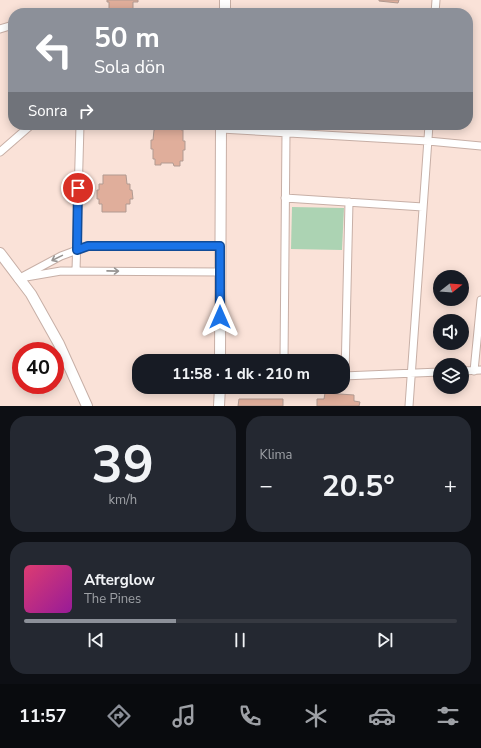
<!DOCTYPE html>
<html lang="tr">
<meta charset="utf-8">
<style>
body{margin:0;font-family:"Nunito Sans",sans-serif;background:#242831;color:#f1f3f6;height:100vh;display:flex;flex-direction:column;font-size:15px;white-space:nowrap}
*{box-sizing:border-box;margin:0}
p{font-size:13px;color:#9ea1a6}
.icon{flex:none;width:22px;height:22px;fill:none;stroke:currentColor;stroke-width:2;stroke-linecap:round;stroke-linejoin:round}
.map{position:relative;height:406px;overflow:hidden}
.sheet{display:flex;flex-direction:column;gap:10px;padding:10px;background:#0d0f14;flex:1}
.sheet>*{flex:none}
.hud{position:absolute;left:8px;top:8px;width:465px;height:122px;border-radius:16px;box-shadow:0 2px 10px #0003;background:#8c9099;color:#fff;overflow:hidden}
.needle{width:26px;rotate:73deg}
.tools{position:absolute;left:433px;top:270px;display:grid;gap:8px}
.tools a{display:grid;place-items:center;width:36px;height:36px;border-radius:50%;background:#171b24;box-shadow:0 2px 10px #0003;font-size:20px}
.speed{position:absolute;left:12px;top:342px;display:flex;gap:8px;font-size:20px;font-weight:700;text-align:center}
.speed>*{display:grid;place-content:center;width:52px;height:52px;border-radius:50%;background:#171b24;box-shadow:0 2px 10px #0003;line-height:1}
.speed .limit{border:6px solid #d22;background:#fff;color:#111}
.pin{position:absolute;display:grid;place-items:center;width:34px;height:34px;color:#fff;margin:-17px;border:2px solid #fff;border-radius:50%;box-shadow:0 1px 4px #0007}
.me{position:absolute;width:44px;margin:-22px;rotate:0deg;stroke-linejoin:round;filter:drop-shadow(0 0 3px #0008)}
.turn{display:flex;align-items:center;gap:14px;height:84px;padding:0 20px;font-size:18px}
.turn .icon{width:52px;height:52px;stroke-width:2.5}
.turn b{display:block;font-size:28px;line-height:34px}
.then{display:flex;align-items:center;height:38px;padding:0 20px;background:#0003;gap:8px;font-size:15px}
.big{font-size:30px;font-weight:700;line-height:1.1}
.sheet .tile{flex:1;display:flex;flex-direction:column;justify-content:center;gap:6px;min-width:0;padding:0 14px;border-radius:16px;background:#242831}
.sheet .dial{align-items:center;gap:0}
.dial b{font-size:52px;line-height:1}
.song{display:flex;align-items:center;gap:12px}
.cover{width:48px;height:48px;border-radius:6px;background:linear-gradient(135deg,hsl(340 70% 55%),hsl(300 70% 35%))}
.played{height:4px;border-radius:2px;background:linear-gradient(90deg,#8c9099 35%,#363941 35%)}
.keys{display:flex;justify-content:space-around;direction:ltr}
.heat{display:flex;justify-content:space-between;align-items:center;font-size:22px;direction:ltr}
.sheet .tiles{flex:1;display:grid;gap:10px;grid-template-columns:1fr 1fr}
.tile:last-child{grid-column:span 2}
.trip{position:absolute;left:132px;top:354px;width:218px;height:40px;border-radius:16px;background:#171b24;box-shadow:0 2px 10px #0003;font-weight:700;line-height:40px;text-align:center}
.menu{display:flex;height:64px;justify-content:space-around;align-items:center;background:#090b0e;color:#9ea1a6}
.menu .icon{width:28px;height:28px}
.menu .selected{color:#8c9099}
.menu b{font-size:18px;color:#f1f3f6}
.map>svg:first-child{display:block}
.green{fill:#acd3b3}
.building{fill:#e0ae9b;stroke:#b19a91}
.lines{fill:none;stroke-linecap:round;stroke-linejoin:round}
.street-casing{stroke:#c7afa6;stroke-width:9}
.secondary-casing{stroke:#c7afa6;stroke-width:12}
.street{stroke:#fff;stroke-width:7}
.secondary{stroke:#fff;stroke-width:10}
.oneway{stroke:#989593}
.route-casing{stroke:#114b97;stroke-width:10}
.route{stroke:#1a73e8;stroke-width:7}
</style>
<div class="map">
<svg width="481" height="406" viewBox="0 0 481 406">
<rect width="100%" height="100%" fill="#fae2d8"/>
<!-- green -->
<path class="green" d="M292,207L344,208L342,250L291,249Z"/>
<!-- building -->
<path class="building" d="M107,0H138V2H133V10H109V2H107Z
M379,0H399L398,3L379,1Z
M155,125H181V130H183V141H185V150H183V161H180V166H174L173,163H161V165H155V159H153V149H151V140H153L154,130H155Z
M103,175H126L127,184H130V190H132L133,199H130V204H126V212H102V204H99V199H97V190H99V184H103Z
M325,393L354,395V401L360,402L359,406H317V399H324Z
M239,399H283V406H238Z"/>
<g class="lines">
<!-- street casing -->
<g class="street-casing">
<path id="street" d="M435,13L436,0
M0,29L13,25
M221,129L428,141L481,146
M0,152L31,125
M285,198L423,207
M76,271L80,125
M26,277L61,271L220,272
M18,279L61,256L88,246H220
M284,361L286,133
M462,371L481,370
M474,371L481,300
M343,376L440,372
M345,376L349,202
M409,406L429,125"/>
</g>
<!-- secondary casing -->
<g class="secondary-casing">
<path id="secondary" d="M225,13V0
M0,253L31,294L59,344L87,406
M220,361L221,125
M219,406L220,387"/>
</g>
<!-- street -->
<use href="#street" class="street"/>
<!-- secondary -->
<use href="#secondary" class="secondary"/>
</g>
<!-- one-way arrows -->
<defs><path id="oneway-shaft" d="M-6 0H5M1.5-3L5.5 0L1.5 3" fill="none" stroke-width="1.6" stroke-linecap="round" stroke-linejoin="round"/></defs>
<g class="oneway">
<use href="#oneway-shaft" transform="translate(57 258) rotate(154)"/>
<use href="#oneway-shaft" transform="translate(113 271) rotate(1)"/>
</g>
<g class="lines">
<!-- route casing -->
<g class="route-casing">
<path id="route" d="M78,188L77,250L88,246H220V317"/>
</g>
<!-- route -->
<use href="#route" class="route"/>
</g>
</svg>
<div class="tools">
<a><svg class="needle" viewBox="-14 -14 28 28"><path d="M0-13l5 13h-10z" fill="#e53935"/><path d="M0 13l5-13h-10z" fill="#9ea1a6"/></svg></a>
<a><svg class="icon" aria-label="sound" viewBox="0 0 24 24"><path d="M4 9h4l5-4v14l-5-4H4zM17 9q2 3 0 6"/></svg></a>
<a><svg class="icon" aria-label="layers" viewBox="0 0 24 24"><path d="M12 4l9 5-9 5-9-5zM3 14l9 5 9-5"/></svg></a>
</div>
<div class="speed"><div class="limit">40</div></div>
<div class="pin" style="left:78px;top:188px;background:#d93025"><svg class="icon" aria-label="arrive" viewBox="0 0 24 24"><path d="M6 21V4h12l-3 4 3 4H6"/></svg></div>
<svg class="me" style="left:220px;top:317px" viewBox="-20 -20 40 40"><path d="M0-17L14 15 0 8-14 15z" fill="#1a73e8" stroke="#fff" stroke-width="4"/></svg>
<div class="trip">11:58 · 1 dk · 210 m</div>
<div class="hud">
<div class="turn"><svg class="icon" aria-label="left" viewBox="0 0 24 24"><path d="M17 20v-9H6M10 6l-5 5 5 5"/></svg><div><b>50 m</b>Sola dön</div></div>
<div class="then">Sonra<svg class="icon" aria-label="right" viewBox="0 0 24 24"><path d="M7 20v-9h11M14 6l5 5-5 5"/></svg></div>
</div>
</div>
<section class="sheet">
<div class="tiles">
<div class="tile dial"><b>39</b><p>km/h</p></div>
<div class="tile"><p>Klima</p>
<div class="heat"><a>−</a><b class="big">20.5°</b><a>+</a></div>
</div>
<div class="tile">
<div class="song"><i class="cover"></i><div><b>Afterglow</b><p>The Pines</p></div></div>
<div class="played"></div>
<div class="keys"><svg class="icon" aria-label="previous" viewBox="0 0 24 24"><path d="M18 5L8 12l10 7zM5 5v14"/></svg><svg class="icon" aria-label="pause" viewBox="0 0 24 24"><path d="M8 5v14M16 5v14"/></svg><svg class="icon" aria-label="next" viewBox="0 0 24 24"><path d="M6 5l10 7-10 7zM19 5v14"/></svg></div>
</div>
</div>
</section>
<nav class="menu">
<b>11:57</b>
<svg class="icon selected" aria-label="directions" viewBox="0 0 24 24"><path d="M12 3l9 9-9 9-9-9zM9 14v-3h6M13 9l2 2-2 2"/></svg>
<svg class="icon" aria-label="music" viewBox="0 0 24 24"><path d="M9 18V5l10-2v13"/><circle cx="6" cy="18" r="3"/><circle cx="16" cy="16" r="3"/></svg>
<svg class="icon" aria-label="phone" viewBox="0 0 24 24"><path d="M5 4h4l2 5-3 2q2 4 5 5l2-3 5 2v4C11 20 4 13 5 4z"/></svg>
<svg class="icon" aria-label="climate" viewBox="0 0 24 24"><path d="M12 3v18M4 7l16 10M4 17L20 7"/></svg>
<svg class="icon" aria-label="car" viewBox="0 0 24 24"><path d="M5 17H2v-5l4-1 3-4h7l3 4 3 1v5h-3M9 17h6M6 11h13"/><circle cx="7" cy="17" r="2"/><circle cx="17" cy="17" r="2"/></svg>
<svg class="icon" aria-label="filters" viewBox="0 0 24 24"><path d="M4 7h16M4 17h16"/><circle cx="9" cy="7" r="2"/><circle cx="15" cy="17" r="2"/></svg>
</nav>
